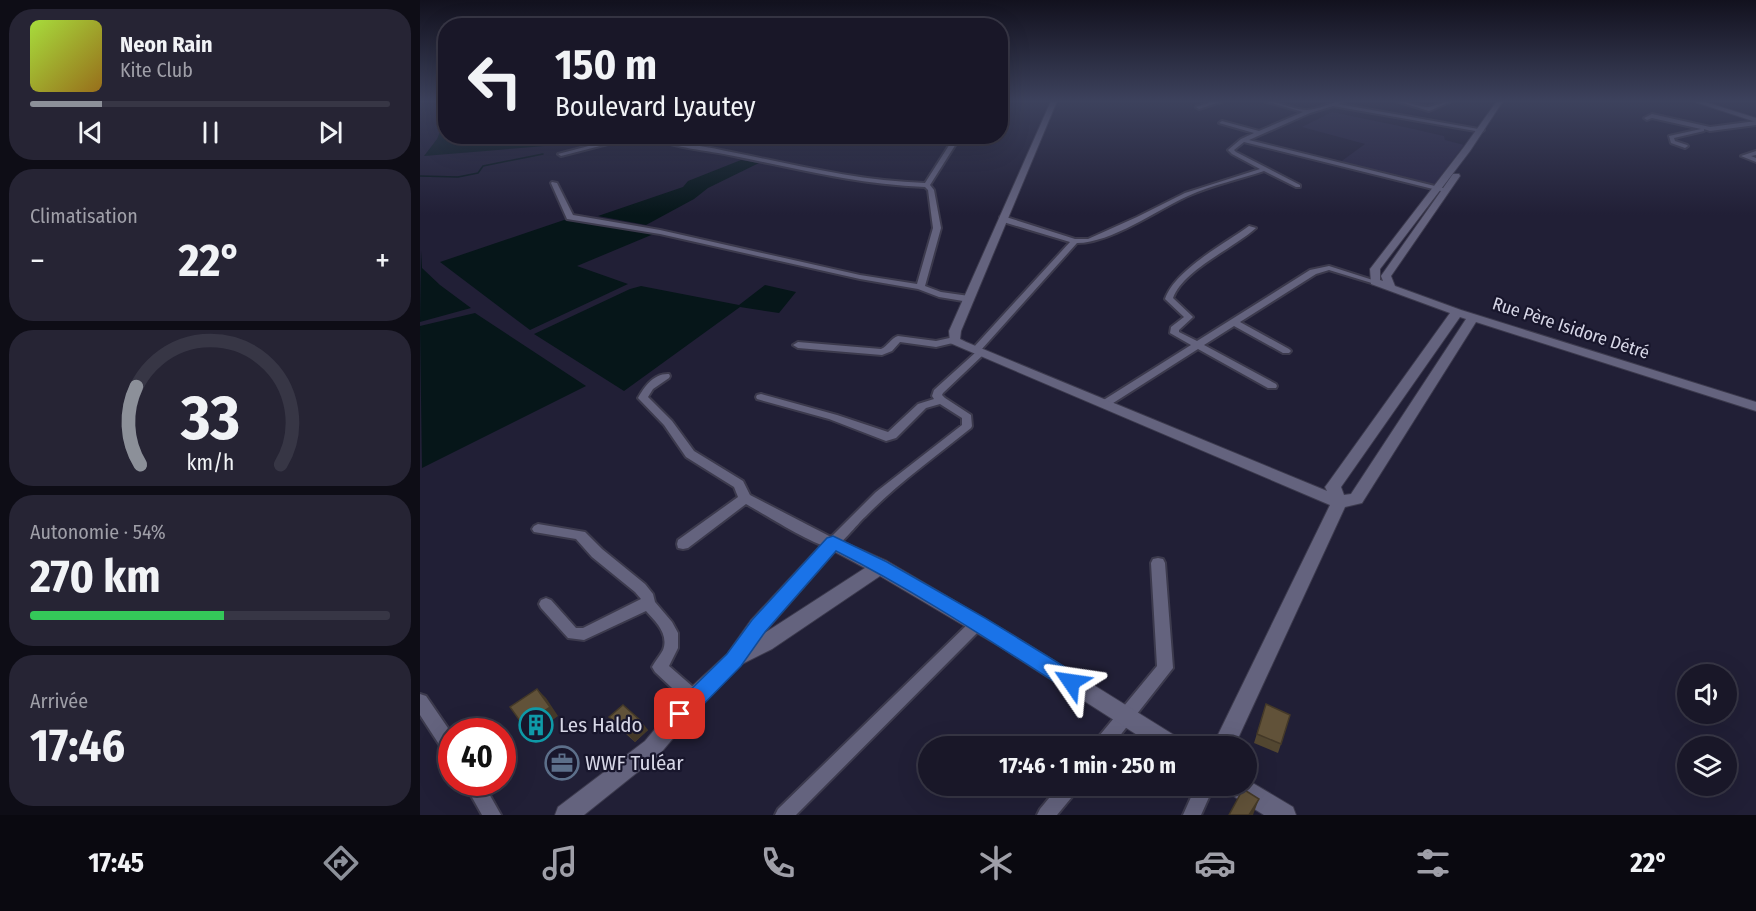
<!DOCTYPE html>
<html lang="fr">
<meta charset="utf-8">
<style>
body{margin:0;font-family:"Fira Sans Condensed",sans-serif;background:#262434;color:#f1f3f6;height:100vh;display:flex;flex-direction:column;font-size:22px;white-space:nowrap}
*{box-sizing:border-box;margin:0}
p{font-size:20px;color:#9f9fa8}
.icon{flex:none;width:33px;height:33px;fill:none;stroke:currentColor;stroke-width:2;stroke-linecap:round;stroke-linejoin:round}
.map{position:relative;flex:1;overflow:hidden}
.side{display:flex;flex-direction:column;gap:9px;padding:9px;background:#0e0d16;width:420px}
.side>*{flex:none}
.guide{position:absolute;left:18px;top:18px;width:570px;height:126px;border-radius:24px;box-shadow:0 6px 24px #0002,0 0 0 2px #373645;background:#191728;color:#f1f3f6;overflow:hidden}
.fabs{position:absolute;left:1257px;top:664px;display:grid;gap:12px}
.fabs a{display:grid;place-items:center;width:60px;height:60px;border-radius:50%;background:#191728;box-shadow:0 6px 24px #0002,0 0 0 2px #373645;font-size:30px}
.speed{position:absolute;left:18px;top:718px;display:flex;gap:12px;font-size:30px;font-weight:700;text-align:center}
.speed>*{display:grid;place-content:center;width:78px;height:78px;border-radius:50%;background:#191728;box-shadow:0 6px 24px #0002,0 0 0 2px #373645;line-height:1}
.speed .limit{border:9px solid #d22;background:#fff;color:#111}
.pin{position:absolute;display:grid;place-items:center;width:51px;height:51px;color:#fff;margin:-26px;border-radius:12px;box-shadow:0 3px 9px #0006}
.me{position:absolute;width:66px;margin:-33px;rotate:302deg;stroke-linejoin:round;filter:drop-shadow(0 0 4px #0008)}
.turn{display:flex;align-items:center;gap:21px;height:126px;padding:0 18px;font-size:27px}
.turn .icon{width:78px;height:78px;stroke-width:2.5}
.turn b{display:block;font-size:42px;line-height:51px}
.big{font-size:45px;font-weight:700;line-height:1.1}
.side .card{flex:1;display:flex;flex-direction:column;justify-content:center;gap:9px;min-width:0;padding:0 21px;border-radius:24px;background:#262434}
.side .dial{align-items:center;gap:0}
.dial svg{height:156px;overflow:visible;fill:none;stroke:#373645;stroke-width:7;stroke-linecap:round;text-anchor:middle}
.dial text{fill:#f1f3f6;stroke:none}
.song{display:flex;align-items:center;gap:18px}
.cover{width:72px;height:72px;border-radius:9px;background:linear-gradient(135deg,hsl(80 70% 55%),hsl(40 70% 35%))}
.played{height:6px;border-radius:3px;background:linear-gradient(90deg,#8c9099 20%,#373645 20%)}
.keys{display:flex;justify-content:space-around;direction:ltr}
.heat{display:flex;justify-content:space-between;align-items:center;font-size:33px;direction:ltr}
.charge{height:9px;border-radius:4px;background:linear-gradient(90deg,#34c759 54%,#373645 0)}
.trip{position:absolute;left:498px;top:736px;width:339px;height:60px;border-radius:30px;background:#191728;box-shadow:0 6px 24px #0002,0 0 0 2px #373645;font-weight:700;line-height:60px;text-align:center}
.tabs{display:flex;height:96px;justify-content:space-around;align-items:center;background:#0a0910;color:#9f9fa8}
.tabs .icon{width:42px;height:42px}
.tabs .current{color:#8c9099}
.tabs b{font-size:27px;color:#f1f3f6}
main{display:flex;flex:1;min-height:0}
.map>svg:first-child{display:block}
.built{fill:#2a2744}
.water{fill:#061619}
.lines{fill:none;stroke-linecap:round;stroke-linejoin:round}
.stream{stroke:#061619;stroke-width:1.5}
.minor-casing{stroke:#3c3a4d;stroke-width:4}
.tertiary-casing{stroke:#3c3a4d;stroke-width:2}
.minor{fill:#64637e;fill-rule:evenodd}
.tertiary{fill:#64637e;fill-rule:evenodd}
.wall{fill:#534731}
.shaded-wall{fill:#443928}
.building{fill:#615239;stroke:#443928;stroke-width:1.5}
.route{fill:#1a73e8;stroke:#114b97;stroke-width:1.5}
.labels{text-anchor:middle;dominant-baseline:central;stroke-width:4.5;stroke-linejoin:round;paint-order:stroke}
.street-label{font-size:18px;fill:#d7d7e7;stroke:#18162c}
.near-poi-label{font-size:21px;fill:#d7d7e7;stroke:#18162c;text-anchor:start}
</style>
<main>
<section class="side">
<div class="card">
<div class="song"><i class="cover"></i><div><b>Neon Rain</b><p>Kite Club</p></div></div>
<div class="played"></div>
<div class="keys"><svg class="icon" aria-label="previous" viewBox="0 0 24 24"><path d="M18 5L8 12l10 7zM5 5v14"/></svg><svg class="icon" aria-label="pause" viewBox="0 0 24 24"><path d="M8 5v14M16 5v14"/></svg><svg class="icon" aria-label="next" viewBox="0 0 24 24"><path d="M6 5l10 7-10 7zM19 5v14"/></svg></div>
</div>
<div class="card"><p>Climatisation</p>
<div class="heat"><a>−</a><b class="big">22°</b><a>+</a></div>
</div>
<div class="card dial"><svg viewBox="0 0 100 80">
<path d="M14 69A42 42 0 1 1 86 69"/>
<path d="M14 69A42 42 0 0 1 12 29" stroke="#8c9099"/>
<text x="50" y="56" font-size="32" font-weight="700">33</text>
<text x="50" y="72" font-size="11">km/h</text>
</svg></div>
<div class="card"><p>Autonomie · 54%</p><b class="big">270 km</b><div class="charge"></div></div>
<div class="card"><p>Arrivée</p><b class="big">17:46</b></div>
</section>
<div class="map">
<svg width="1336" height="815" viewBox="0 0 1336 815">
<rect width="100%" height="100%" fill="#211f36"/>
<!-- built -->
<path class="built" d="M912,112L989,128L1024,136L1025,140L1044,145L1014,185L919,163L945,144L882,127Z"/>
<!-- water -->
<path class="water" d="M22,127H25L26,136L144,137L137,145L4,156L17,139Z
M321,160L339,163L288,188L274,199L226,225L178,216L263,187L268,181Z
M144,220L236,233L157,266L208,284L110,330L20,262Z
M1,251L2,268L20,285L51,308L0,322Z
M345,285L376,292L359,313L320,307L204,391L114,334L210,289L221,286L319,305Z
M55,313L166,386L2,468L0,326Z"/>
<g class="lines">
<!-- stream -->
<path class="stream" d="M0,176L38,177L58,173L63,166L123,154"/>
<!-- minor casing -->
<g class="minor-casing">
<path id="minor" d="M794,101H803L779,109L776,107Z
M844,101C859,101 873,110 887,110C899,110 912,101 925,101L918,104L1064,130L1061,132L913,106L890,113L829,140L1027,189V191L1025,192L824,142L814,150L816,152L880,185V187H876L844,171C820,179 792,185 768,196C737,210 691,243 657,243L561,350L565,353L563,355L523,393L522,395L525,398L551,415L552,426L551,428C515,457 477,484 445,517C438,523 419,548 412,548C394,546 344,514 326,504L268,548L263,549L258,548L257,544L258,540L318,497L314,487L266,457L244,425L218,398C224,387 234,373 249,374L250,376L249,378L233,389L228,397L252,421L274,451L323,481L330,495L411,537L456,492L542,425V418L520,404L506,408L476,438L466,441L409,419L337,399L336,397L337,395L341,394L417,415L468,432L498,404L514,399L512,396L514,390L555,353L551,350L553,348L650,242L580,221V217H586L655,239H668L717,217L765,193L840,169L812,154L808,150L821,139L834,133L799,123L802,121L839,131L883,112Z
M976,101C987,101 996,106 1007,107C1015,107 1023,101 1032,101L1009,111Z
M1232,114L1290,127L1336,121V125L1290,131L1284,129V131L1254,138L1255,141L1267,145L1268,146L1265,148L1251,143L1249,136L1281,129L1232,118L1227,120L1224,118Z
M207,136H219L141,156L138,154Z
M229,136C239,136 247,140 256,142C273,145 289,147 306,151C373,164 437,181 505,183L535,136H541L510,185L514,190L521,228L505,286L521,292L549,296L553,299L549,302L519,297L498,289L440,279L240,234L147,219L131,183L132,182L137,183L153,215L240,230L440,275L497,284L513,228L508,190L505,187C440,185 378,169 314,156C287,150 255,149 229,136Z
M1336,151V155L1331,156L1336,158V162L1321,156Z
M829,226L836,228C814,248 763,270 753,298L773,317L759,330V332L777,341L890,270L909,266L959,282L955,284L909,270L896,274L820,322L869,349L871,351L869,353H863L814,326L784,345L856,384L857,386L856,388H848L778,349L690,405H682L681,403L682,401L771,345L750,333L751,327L764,317L745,299C755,270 804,244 829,226Z
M478,336L516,341L534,337L539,340L537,342L516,347L480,342L472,351L462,355L378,348L373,345L378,342L461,349C468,346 471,338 478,336Z
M118,524L165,532L182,549L225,584L233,594L235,602L252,622L258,633V648L249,666L280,693L282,698L280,703L274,705L268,703L235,672L232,667C235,661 240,656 243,650C249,634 236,622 226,611L164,640L148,638L121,608L119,604L121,600L126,598L131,600L156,628H163L221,599L215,592L172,557L156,539L114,532L112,529L114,526Z
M738,558L743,559L745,563L753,668L691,747H673L675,741L737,666L731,563L733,559Z
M558,617L563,619L565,623L563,627L376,815H355L358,809L553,619Z
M0,694L6,696L32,734V757L26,755L0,715Z
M44,783H63L81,815H62Z
M639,786H659L656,792L637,815H617L620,809Z
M776,786H794L781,815H763Z"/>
</g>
<!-- tertiary casing -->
<g class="tertiary-casing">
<path id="tertiary" d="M631,101H637L541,331L540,339L546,342L907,491L905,487L908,483L1030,313L951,284L950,269L1044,147L1077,101H1083L1050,151L960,269V280L963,281L961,276L1033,174H1039L1040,176L971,276L975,286L1041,310L1336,402V411L1056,322L942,503L925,507L814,747H792L910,505L530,343L529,331ZM1040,317L1046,319L931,494L924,495L921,487Z
M1272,101H1282L1336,118V122Z
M413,537L467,561L593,635L762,740L766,747H736L580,647L460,576L352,649L322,664L281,705L239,755L164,815H135L138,807L225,741L267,691L307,654L331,620L407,538ZM415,552L445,568L343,634L345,632Z
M826,779L873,807L876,815H844L810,794L807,786H826Z"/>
</g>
<!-- minor -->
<use href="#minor" class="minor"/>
<!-- tertiary -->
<use href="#tertiary" class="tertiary"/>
</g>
<!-- wall -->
<path class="wall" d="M846,704L861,744L858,753L834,743Z
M189,717L228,730L215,742L197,726Z"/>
<!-- shaded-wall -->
<path class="shaded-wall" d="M117,689L126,698L138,716L112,735L103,725Z
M221,721L228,730L215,742L207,733Z
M839,799L833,815H829Z"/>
<!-- building -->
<path class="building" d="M117,689L130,707L103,725L90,707Z
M846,704L870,715L861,744L837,734Z
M203,705L221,721L207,733L189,717Z
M823,789L839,799L829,815H809Z"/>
<!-- sky -->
<linearGradient id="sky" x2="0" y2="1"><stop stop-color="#12111e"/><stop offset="0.47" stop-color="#3d425d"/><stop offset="1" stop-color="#3d425d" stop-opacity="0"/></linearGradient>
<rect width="1336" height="215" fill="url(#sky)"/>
<!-- route -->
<path class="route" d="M413,536L467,562L565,618L658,675L661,682L658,688L651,691L644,688C569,640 495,591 416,551L345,632L321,666L267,721L260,724L253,721L250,714L253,707L307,654L332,620L407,538Z"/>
<!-- icons -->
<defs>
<g id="building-ring" transform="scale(1.725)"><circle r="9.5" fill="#18162c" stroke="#0f9aa8" stroke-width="1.5"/><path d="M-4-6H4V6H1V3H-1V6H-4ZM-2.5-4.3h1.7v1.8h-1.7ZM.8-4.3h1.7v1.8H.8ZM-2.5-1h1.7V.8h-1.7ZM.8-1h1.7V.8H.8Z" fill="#0f9aa8"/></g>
<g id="office-ring" transform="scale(1.725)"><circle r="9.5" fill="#18162c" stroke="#5c6f8a" stroke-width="1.5"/><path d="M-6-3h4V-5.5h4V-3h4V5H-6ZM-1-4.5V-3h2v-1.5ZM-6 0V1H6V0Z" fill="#5c6f8a"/></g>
</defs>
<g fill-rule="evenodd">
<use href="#building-ring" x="116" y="725"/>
<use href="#office-ring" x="142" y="763"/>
</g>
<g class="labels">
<!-- street labels -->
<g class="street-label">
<text transform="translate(1151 328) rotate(18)">Rue Père Isidore Détré</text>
</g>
<!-- near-poi labels -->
<g class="near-poi-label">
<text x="139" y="725">Les Haldo</text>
<text x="165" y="763">WWF Tuléar</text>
</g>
</g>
</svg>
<div class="fabs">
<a><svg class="icon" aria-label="sound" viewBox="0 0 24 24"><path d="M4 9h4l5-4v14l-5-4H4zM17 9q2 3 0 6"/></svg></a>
<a><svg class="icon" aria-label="layers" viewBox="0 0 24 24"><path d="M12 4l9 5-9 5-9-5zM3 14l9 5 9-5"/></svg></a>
</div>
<div class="speed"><div class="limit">40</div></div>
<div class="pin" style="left:260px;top:714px;background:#d93025"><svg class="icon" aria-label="arrive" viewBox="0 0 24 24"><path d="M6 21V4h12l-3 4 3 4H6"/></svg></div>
<svg class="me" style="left:651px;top:682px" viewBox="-20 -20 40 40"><path d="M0-17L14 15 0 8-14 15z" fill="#1a73e8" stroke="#fff" stroke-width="4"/></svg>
<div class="trip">17:46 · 1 min · 250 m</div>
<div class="guide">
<div class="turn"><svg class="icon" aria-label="left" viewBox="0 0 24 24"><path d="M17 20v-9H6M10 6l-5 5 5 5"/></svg><div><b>150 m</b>Boulevard Lyautey</div></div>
</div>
</div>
</main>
<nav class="tabs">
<b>17:45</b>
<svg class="icon current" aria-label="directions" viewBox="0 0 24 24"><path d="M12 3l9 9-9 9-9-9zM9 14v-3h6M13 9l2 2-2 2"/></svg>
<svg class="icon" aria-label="music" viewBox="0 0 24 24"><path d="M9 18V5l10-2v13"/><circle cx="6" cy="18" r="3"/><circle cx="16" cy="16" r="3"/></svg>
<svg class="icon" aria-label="phone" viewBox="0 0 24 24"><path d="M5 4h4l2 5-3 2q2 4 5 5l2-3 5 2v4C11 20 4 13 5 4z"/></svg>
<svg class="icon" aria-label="climate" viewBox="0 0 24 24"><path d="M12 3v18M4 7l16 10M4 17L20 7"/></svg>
<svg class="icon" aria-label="car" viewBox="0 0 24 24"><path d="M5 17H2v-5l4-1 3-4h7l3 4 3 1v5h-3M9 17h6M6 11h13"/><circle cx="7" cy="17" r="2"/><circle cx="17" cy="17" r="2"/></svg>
<svg class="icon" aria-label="filters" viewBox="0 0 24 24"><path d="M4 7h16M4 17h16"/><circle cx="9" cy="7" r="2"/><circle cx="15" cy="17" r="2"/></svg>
<b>22°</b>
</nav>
